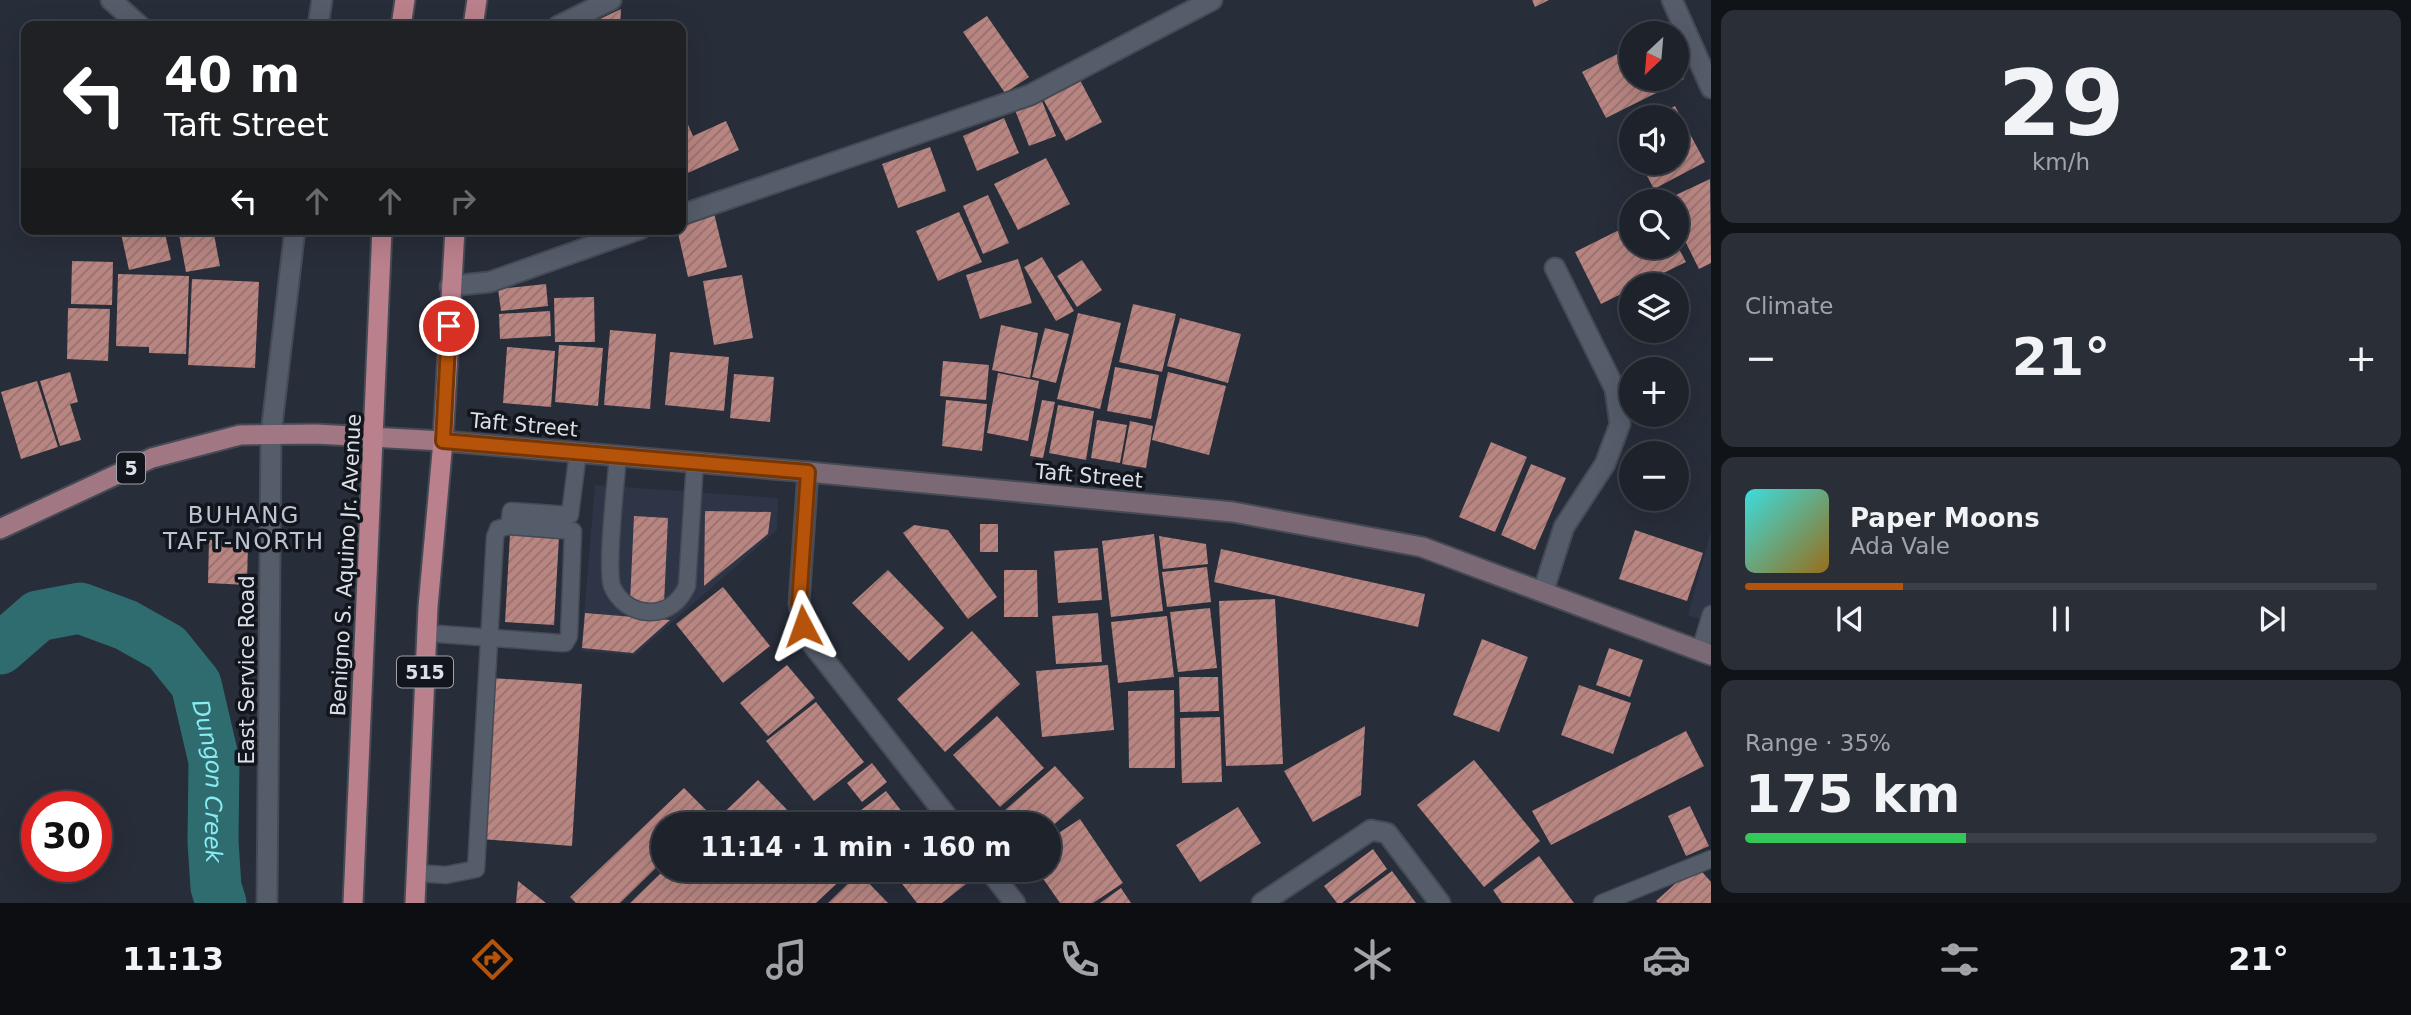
<!DOCTYPE html>
<meta charset="utf-8">
<style>
body{margin:0;font-family:"DejaVu Sans",sans-serif;background:#2a2f37;color:#f1f3f6;height:100vh;display:flex;flex-direction:column;font-size:26px;white-space:nowrap}
*{box-sizing:border-box;margin:0}
p{font-size:23px;color:#a0a4a9}
.icon{flex:none;width:38px;height:38px;fill:none;stroke:currentColor;stroke-width:2;stroke-linecap:round;stroke-linejoin:round}
.map{position:relative;flex:1;overflow:hidden}
.drawer{display:flex;flex-direction:column;gap:10px;padding:10px;background:#101318;width:700px}
.drawer>*{flex:none}
.top-card{position:absolute;left:21px;top:21px;width:665px;height:214px;border-radius:14px;box-shadow:0 7px 28px #0002,0 0 0 2px #3b3f47;background:#202124;color:#fff;overflow:hidden}
.needle{width:46px;rotate:206deg}
.tools{position:absolute;left:1619px;top:21px;display:grid;gap:14px}
.tools a{display:grid;place-items:center;width:70px;height:70px;border-radius:50%;background:#1d222b;box-shadow:0 7px 28px #0002,0 0 0 2px #3b3f47;font-size:35px}
.speed{position:absolute;left:21px;top:791px;display:flex;gap:14px;font-size:35px;font-weight:700;text-align:center}
.speed>*{display:grid;place-content:center;width:91px;height:91px;border-radius:50%;background:#1d222b;box-shadow:0 7px 28px #0002,0 0 0 2px #3b3f47;line-height:1}
.speed .limit{border:10px solid #d22;background:#fff;color:#111}
.pin{position:absolute;display:grid;place-items:center;width:60px;height:60px;color:#fff;margin:-30px;border:4px solid #fff;border-radius:50%;box-shadow:0 2px 7px #0007}
.me{position:absolute;width:77px;margin:-38px;rotate:356deg;stroke-linejoin:round;filter:drop-shadow(0 0 5px #0008)}
.turn{display:flex;align-items:center;gap:24px;height:147px;padding:0 28px;font-size:32px}
.turn .icon{width:91px;height:91px;stroke-width:2.5}
.turn b{display:block;font-size:49px;line-height:60px}
.lanes{display:flex;align-items:center;height:66px;padding:0 28px;background:#0003;justify-content:center;gap:35px;direction:ltr}
.lanes .off{opacity:.35}
.big{font-size:52px;font-weight:700;line-height:1.1}
.drawer .widget{flex:1;display:flex;flex-direction:column;justify-content:center;gap:10px;min-width:0;padding:0 24px;border-radius:14px;background:#2a2f37}
.drawer .dial{align-items:center;gap:0}
.dial b{font-size:91px;line-height:1}
.song{display:flex;align-items:center;gap:21px}
.cover{width:84px;height:84px;border-radius:10px;background:linear-gradient(135deg,hsl(180 70% 55%),hsl(40 70% 35%))}
.played{height:7px;border-radius:4px;background:linear-gradient(90deg,#b45309 25%,#3b3f47 25%)}
.keys{display:flex;justify-content:space-around;direction:ltr}
.heat{display:flex;justify-content:space-between;align-items:center;font-size:38px;direction:ltr}
.charge{height:10px;border-radius:5px;background:linear-gradient(90deg,#34c759 35%,#3b3f47 0)}
.trip{position:absolute;left:651px;top:812px;width:410px;height:70px;border-radius:35px;background:#1d222b;box-shadow:0 7px 28px #0002,0 0 0 2px #3b3f47;font-weight:700;line-height:70px;text-align:center}
.dock{display:flex;height:112px;justify-content:space-around;align-items:center;background:#0c0e11;color:#a0a4a9}
.dock .icon{width:49px;height:49px}
.dock .selected{color:#b45309}
.dock b{font-size:32px;color:#f1f3f6}
main{display:flex;flex:1;min-height:0}
.map>svg:first-child{display:block}
.built{fill:#2d3547}
.lines{fill:none;stroke-linecap:round;stroke-linejoin:round}
.river{stroke:#2e6c70;stroke-width:51}
.building{fill:url(#building-hatch)}
.service-casing{stroke:#454a54;stroke-width:19}
.minor-casing{stroke:#454a54;stroke-width:23}
.tertiary-casing{stroke:#454a54;stroke-width:23}
.secondary-casing{stroke:#454a54;stroke-width:23}
.primary-casing{stroke:#454a54;stroke-width:23}
.trunk-casing{stroke:#454a54;stroke-width:23}
.service{stroke:#555c6a;stroke-width:16}
.minor{stroke:#555c6a;stroke-width:19}
.tertiary{stroke:#555c6a;stroke-width:19}
.secondary{stroke:#7b6a76;stroke-width:19}
.primary{stroke:#a17783;stroke-width:19}
.trunk{stroke:#ba808b;stroke-width:19}
.route-casing{stroke:#753606;stroke-width:18}
.route{stroke:#b45309;stroke-width:12}
.labels{text-anchor:middle;dominant-baseline:central;stroke-width:7;stroke-linejoin:round;paint-order:stroke}
.shield{fill:#12151b;stroke:#9fa2aa;stroke-width:2}
.shield-label{font-size:19px;font-weight:bold;fill:#dbdfe7}
.street-label{font-size:21px;fill:#dbdfe7;stroke:#12151b}
.neighbourhood-label{font-size:23px;letter-spacing:2px;fill:#bdc5d5;stroke:#12151b}
.water-label{font-size:23px;font-style:italic;fill:#89ecf3;stroke:#12151b}
</style>
<main>
<div class="map">
<svg width="1711" height="903" viewBox="0 0 1711 903">
<defs>
<pattern id="building-hatch" width="6" height="6" patternUnits="userSpaceOnUse" patternTransform="scale(1.75)"><rect width="6" height="6" fill="#b88581"/><path d="M-1 1l2-2M0 6l6-6M5 7l2-2" fill="none" stroke="#95716f"/></pattern>
</defs>
<rect width="100%" height="100%" fill="#272d39"/>
<!-- built -->
<path class="built" d="M595,485L778,498L777,530L635,655L581,651Z
M1711,531V623L1688,615Z"/>
<g class="lines">
<!-- river -->
<path class="river" id="s1" d="M0,649L38,616L80,608L126,625L167,648L196,684L214,761L213,842L216,887L221,903"/>
</g>
<!-- building -->
<path class="building" d="M1532,0H1549L1535,7Z
M621,9L620,26H585Z
M987,16L1029,77L1005,93L963,32Z
M1631,47V79H1676V63L1684,79L1606,118L1582,72Z
M1080,80L1102,122L1066,141L1043,99Z
M1042,101L1056,136L1029,146L1015,110Z
M1675,106L1705,162L1654,189L1640,163H1676V117H1655Z
M681,109L693,136L726,121L739,150L681,176Z
M1004,118L1019,153L977,171L963,136Z
M1631,130V146L1625,134Z
M930,147L946,191L898,208L882,164Z
M1046,158L1070,204L1018,230L994,184Z
M1710,179L1711,263L1699,269L1676,223V201H1663Z
M988,195L1009,243L983,254L963,206Z
M959,212L982,262L938,281L916,231Z
M714,213L727,267L688,277L677,229H681V221Z
M1631,224V247H1678L1686,262L1639,285H1631V289L1601,304L1575,252Z
M120,229H164L171,260L129,270Z
M178,229H213L220,266L186,272Z
M1042,257L1074,311L1056,321L1024,267Z
M1018,259L1032,303L980,319L966,275Z
M1082,260L1102,290L1077,307L1057,276Z
M72,261L113,262L112,305L71,304Z
M118,274L189,276L186,354L149,353V347L116,346Z
M742,275L753,338L714,345L703,281Z
M192,279L259,282L255,368L188,365Z
M546,284L548,306L501,311L498,289Z
M594,297L595,342H555L554,298Z
M1133,304L1176,314L1162,372L1119,362Z
M68,308L110,309L108,361L67,359Z
M550,311L551,336L500,339L499,314Z
M1078,313L1121,323L1100,409L1057,399Z
M1180,318L1241,334L1228,383L1167,366Z
M1001,325L1038,333L1030,378L992,370Z
M1045,328L1069,334L1056,383L1032,377Z
M610,330L656,334L650,409L604,405Z
M559,345L603,348L598,406L555,402Z
M507,347L555,351L551,407L503,403Z
M670,352L729,357L724,411L665,405Z
M943,361L989,365L986,400L940,396Z
M1115,367L1159,375L1151,419L1107,411Z
M70,372L78,402L70,404L81,440L60,446L40,381Z
M1168,372L1226,386L1209,455L1152,440Z
M998,373L1039,381L1028,441L987,433Z
M734,374L774,377L770,422L730,418Z
M37,381L58,447L21,459L1,392Z
M946,400L987,404L982,451L942,446Z
M1042,400L1055,402L1043,458L1030,456Z
M1058,405L1094,411L1086,460L1049,453Z
M1097,420L1127,425L1120,463L1091,458Z
M1130,421L1153,426L1146,468L1122,464Z
M1491,442L1527,457L1495,532L1459,517Z
M1531,464L1566,478L1535,550L1501,535Z
M705,511L771,512L768,534L704,586Z
M634,516L668,518L664,604L630,602Z
M980,524H998V552H980Z
M914,525L948,530L997,597L968,619L903,533Z
M1635,530L1703,553L1687,601L1619,579Z
M510,534L559,537L554,625L505,622Z
M1154,534L1163,611L1111,617L1102,541Z
M1159,536L1206,544L1208,564L1163,569Z
M209,540L248,542L247,585L208,583Z
M1098,548L1102,600L1058,603L1054,551Z
M1221,549L1425,594L1418,627L1214,582Z
M1207,567L1211,602L1167,607L1162,572Z
M888,570L944,628L909,661L852,603Z
M1004,570H1037L1038,617H1004Z
M723,587L770,646L723,683L676,624Z
M1275,599L1283,764L1226,766L1219,601Z
M1210,608L1217,668L1178,672L1170,612Z
M585,613L670,620L633,653L582,648Z
M1098,613L1102,662L1056,664L1052,616Z
M1167,616L1174,677L1118,683L1111,622Z
M972,631L1020,684L945,752L897,699Z
M1482,639L1528,657L1499,732L1453,715Z
M1609,648L1643,660L1630,697L1596,685Z
M787,665L815,698L768,736L740,703Z
M1108,665L1114,730L1042,737L1036,671Z
M1179,677H1218L1219,711L1180,712Z
M491,678L582,684L572,846L481,839Z
M1579,685L1631,703L1613,754L1561,735Z
M1174,690L1175,768H1129L1128,691Z
M816,702L864,762L814,801L766,741Z
M997,716L1044,768L1000,807L953,755Z
M1220,717L1222,782L1182,783L1180,718Z
M1365,726L1361,795L1313,822L1284,771Z
M1686,731L1704,766L1551,845L1532,811Z
M1474,760L1540,841L1484,887L1417,805Z
M872,763L887,782L862,802L847,783Z
M1055,766L1084,798L1048,830V824H1016L1004,811Z
M758,780L801,824H712Z
M684,788L711,815L701,824H663V861L620,903H576L570,897Z
M886,791L906,817L896,824H843Z
M1690,806L1709,846L1686,856L1668,816Z
M1238,807L1261,843L1200,882L1176,845Z
M920,811L931,824H904Z
M1080,819L1123,883L1093,903H1060L1037,870H1048V840Z
M1373,849L1387,869L1342,903H1337L1324,886Z
M1539,856L1574,903H1502L1493,890Z
M1696,865L1711,882V903H1658L1656,901Z
M664,870H845L848,873L816,903H630Z
M882,870H897L888,877Z
M905,870H954L966,884L942,903H917L896,876Z
M1392,871L1416,903H1349Z
M859,873L888,903H828Z
M518,881L546,903H516Z
M1121,888L1131,903H1100Z"/>
<g class="lines">
<!-- service casing -->
<g class="service-casing">
<path id="service" d="M618,455C616,481 606,566 612,586C618,601 633,612 650,612C668,612 680,601 687,586L695,462
M509,526L511,511L570,515L578,452
M1700,651L1711,614
M416,873L446,875L476,869L495,537L498,529L509,526L573,531L569,636L565,643H561C516,640 471,636 426,633
M1602,903L1711,859"/>
</g>
<!-- minor casing -->
<g class="minor-casing">
<path id="minor" d="M111,0L140,26
M1672,0L1711,88
M558,26L611,0
M681,215L1030,95L1212,0
M450,286L490,282L640,229
M808,472L799,604L803,626L813,645L953,824
M1543,592L1564,527L1605,464L1620,424L1615,389L1555,268
M989,870L1015,903
M1262,903L1371,830L1387,833L1440,903"/>
</g>
<!-- tertiary casing -->
<g class="tertiary-casing">
<path id="tertiary" d="M318,26L322,0
M267,903L271,434L295,229"/>
</g>
<!-- secondary casing -->
<g class="secondary-casing">
<path id="secondary" d="M443,441L808,472L1233,512L1422,547L1711,655"/>
</g>
<!-- primary casing -->
<g class="primary-casing">
<path id="primary" d="M0,529L152,458L240,435L316,434L443,441"/>
</g>
<!-- trunk casing -->
<g class="trunk-casing">
<path id="trunk" d="M401,26L405,0
M473,26L477,0
M353,903L382,229
M415,903L428,607L443,441L455,229"/>
</g>
<!-- service -->
<use href="#service" class="service"/>
<!-- minor -->
<use href="#minor" class="minor"/>
<!-- tertiary -->
<use href="#tertiary" class="tertiary"/>
<!-- secondary -->
<use href="#secondary" class="secondary"/>
<!-- primary -->
<use href="#primary" class="primary"/>
<!-- trunk -->
<use href="#trunk" class="trunk"/>
</g>
<g class="lines">
<!-- route casing -->
<g class="route-casing">
<path id="route" d="M449,326L443,441L808,472L799,604L803,626"/>
</g>
<!-- route -->
<use href="#route" class="route"/>
</g>
<g class="labels">
<!-- shield labels -->
<g class="shield">
<rect x="117" y="452.5" width="28" height="31" rx="5"/>
<rect x="397" y="656.5" width="56" height="31" rx="5"/>
</g>
<g class="shield-label">
<text x="131" y="468">5</text>
<text x="425" y="672">515</text>
</g>
<!-- street labels -->
<g class="street-label">
<text transform="translate(524 425) rotate(5)">Taft Street</text>
<text transform="translate(1089 476) rotate(5)">Taft Street</text>
<text transform="translate(346 565) rotate(-87)">Benigno S. Aquino Jr. Avenue</text>
<text transform="translate(247 670) rotate(-90)">East Service Road</text>
</g>
<!-- neighbourhood labels -->
<g class="neighbourhood-label">
<text x="244" y="515">BUHANG<tspan x="244" dy="26">TAFT-NORTH</tspan></text>
</g>
<!-- water labels -->
<g class="water-label">
<text stroke="none"><textPath href="#s1" startOffset="334">Dungon Creek</textPath></text>
</g>
</g>
</svg>
<div class="tools">
<a><svg class="needle" viewBox="-14 -14 28 28"><path d="M0-13l5 13h-10z" fill="#e53935"/><path d="M0 13l5-13h-10z" fill="#a0a4a9"/></svg></a>
<a><svg class="icon" aria-label="sound" viewBox="0 0 24 24"><path d="M4 9h4l5-4v14l-5-4H4zM17 9q2 3 0 6"/></svg></a>
<a><svg class="icon" aria-label="search" viewBox="0 0 24 24"><circle cx="10" cy="10" r="6"/><path d="M15 15l6 6"/></svg></a>
<a><svg class="icon" aria-label="layers" viewBox="0 0 24 24"><path d="M12 4l9 5-9 5-9-5zM3 14l9 5 9-5"/></svg></a>
<a>+</a>
<a>−</a>
</div>
<div class="speed"><div class="limit">30</div></div>
<div class="pin" style="left:449px;top:326px;background:#d93025"><svg class="icon" aria-label="arrive" viewBox="0 0 24 24"><path d="M6 21V4h12l-3 4 3 4H6"/></svg></div>
<svg class="me" style="left:803px;top:626px" viewBox="-20 -20 40 40"><path d="M0-17L14 15 0 8-14 15z" fill="#b45309" stroke="#fff" stroke-width="4"/></svg>
<div class="trip">11:14 · 1 min · 160 m</div>
<div class="top-card">
<div class="turn"><svg class="icon" aria-label="left" viewBox="0 0 24 24"><path d="M17 20v-9H6M10 6l-5 5 5 5"/></svg><div><b>40 m</b>Taft Street</div></div>
<div class="lanes"><svg class="icon" aria-label="left" viewBox="0 0 24 24"><path d="M17 20v-9H6M10 6l-5 5 5 5"/></svg><svg class="icon off" aria-label="ahead" viewBox="0 0 24 24"><path d="M12 20V5M6 11l6-6 6 6"/></svg><svg class="icon off" aria-label="ahead" viewBox="0 0 24 24"><path d="M12 20V5M6 11l6-6 6 6"/></svg><svg class="icon off" aria-label="right" viewBox="0 0 24 24"><path d="M7 20v-9h11M14 6l5 5-5 5"/></svg></div>
</div>
</div>
<section class="drawer">
<div class="widget dial"><b>29</b><p>km/h</p></div>
<div class="widget"><p>Climate</p>
<div class="heat"><a>−</a><b class="big">21°</b><a>+</a></div>
</div>
<div class="widget">
<div class="song"><i class="cover"></i><div><b>Paper Moons</b><p>Ada Vale</p></div></div>
<div class="played"></div>
<div class="keys"><svg class="icon" aria-label="previous" viewBox="0 0 24 24"><path d="M18 5L8 12l10 7zM5 5v14"/></svg><svg class="icon" aria-label="pause" viewBox="0 0 24 24"><path d="M8 5v14M16 5v14"/></svg><svg class="icon" aria-label="next" viewBox="0 0 24 24"><path d="M6 5l10 7-10 7zM19 5v14"/></svg></div>
</div>
<div class="widget"><p>Range · 35%</p><b class="big">175 km</b><div class="charge"></div></div>
</section>
</main>
<nav class="dock">
<b>11:13</b>
<svg class="icon selected" aria-label="directions" viewBox="0 0 24 24"><path d="M12 3l9 9-9 9-9-9zM9 14v-3h6M13 9l2 2-2 2"/></svg>
<svg class="icon" aria-label="music" viewBox="0 0 24 24"><path d="M9 18V5l10-2v13"/><circle cx="6" cy="18" r="3"/><circle cx="16" cy="16" r="3"/></svg>
<svg class="icon" aria-label="phone" viewBox="0 0 24 24"><path d="M5 4h4l2 5-3 2q2 4 5 5l2-3 5 2v4C11 20 4 13 5 4z"/></svg>
<svg class="icon" aria-label="climate" viewBox="0 0 24 24"><path d="M12 3v18M4 7l16 10M4 17L20 7"/></svg>
<svg class="icon" aria-label="car" viewBox="0 0 24 24"><path d="M5 17H2v-5l4-1 3-4h7l3 4 3 1v5h-3M9 17h6M6 11h13"/><circle cx="7" cy="17" r="2"/><circle cx="17" cy="17" r="2"/></svg>
<svg class="icon" aria-label="filters" viewBox="0 0 24 24"><path d="M4 7h16M4 17h16"/><circle cx="9" cy="7" r="2"/><circle cx="15" cy="17" r="2"/></svg>
<b>21°</b>
</nav>
